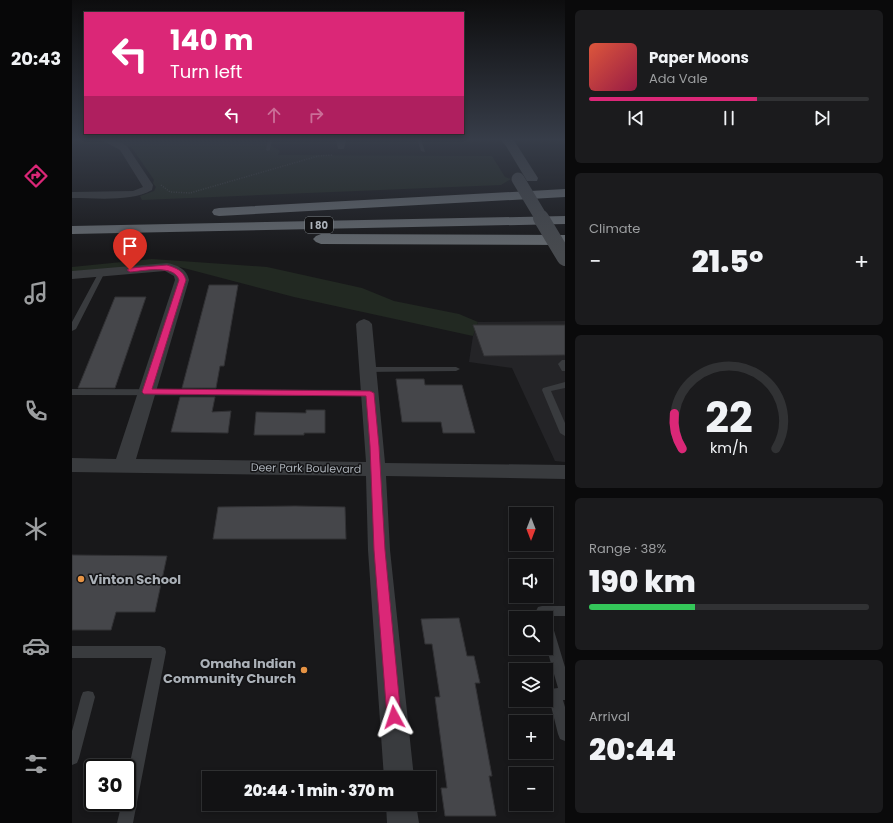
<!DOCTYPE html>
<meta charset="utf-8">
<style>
body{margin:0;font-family:Poppins,sans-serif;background:#1b1b1d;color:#f1f3f6;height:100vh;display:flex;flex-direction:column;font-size:15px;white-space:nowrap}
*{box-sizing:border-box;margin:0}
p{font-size:13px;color:#9c9ea0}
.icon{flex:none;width:22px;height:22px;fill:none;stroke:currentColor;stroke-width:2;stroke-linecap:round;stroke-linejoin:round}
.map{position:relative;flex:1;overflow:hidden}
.details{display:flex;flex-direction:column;gap:10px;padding:10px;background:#0a0a0b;width:328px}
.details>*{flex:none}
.guide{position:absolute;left:12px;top:12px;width:380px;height:122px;border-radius:0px;box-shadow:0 2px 6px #0003,0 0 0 1px #313234;background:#db2777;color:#fff;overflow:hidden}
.needle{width:26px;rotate:180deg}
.fabs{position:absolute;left:437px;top:507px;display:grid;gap:8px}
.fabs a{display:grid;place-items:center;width:44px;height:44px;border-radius:0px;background:#121214;box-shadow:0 2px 6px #0003,0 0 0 1px #313234;font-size:20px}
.speed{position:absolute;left:12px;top:759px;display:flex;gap:8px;font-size:20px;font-weight:700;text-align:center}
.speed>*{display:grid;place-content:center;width:52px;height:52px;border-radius:50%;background:#121214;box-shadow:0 2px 6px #0003,0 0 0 1px #313234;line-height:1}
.speed .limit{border:2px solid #111;border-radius:6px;background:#fff;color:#111}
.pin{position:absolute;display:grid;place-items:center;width:34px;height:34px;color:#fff;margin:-41px -17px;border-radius:50% 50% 50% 0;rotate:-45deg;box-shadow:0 0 4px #0007}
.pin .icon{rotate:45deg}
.me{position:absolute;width:44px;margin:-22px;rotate:355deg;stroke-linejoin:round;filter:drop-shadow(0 0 3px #0008)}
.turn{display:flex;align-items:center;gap:14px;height:84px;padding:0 20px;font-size:18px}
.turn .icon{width:52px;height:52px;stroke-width:2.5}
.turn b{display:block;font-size:28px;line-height:34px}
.lanes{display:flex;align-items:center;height:38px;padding:0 20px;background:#0003;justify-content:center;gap:20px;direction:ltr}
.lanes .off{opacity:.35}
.big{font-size:30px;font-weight:800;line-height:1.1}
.details .card{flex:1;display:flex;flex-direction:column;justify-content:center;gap:6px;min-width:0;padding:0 14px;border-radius:6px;background:#1b1b1d}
.details .dial{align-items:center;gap:0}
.dial svg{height:104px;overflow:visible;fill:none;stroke:#313234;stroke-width:7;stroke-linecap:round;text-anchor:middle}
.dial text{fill:#f1f3f6;stroke:none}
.song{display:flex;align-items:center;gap:12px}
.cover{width:48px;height:48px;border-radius:6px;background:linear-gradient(135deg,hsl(10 70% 55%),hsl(340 70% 35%))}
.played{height:4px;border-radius:2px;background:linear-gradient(90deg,#db2777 60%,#313234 60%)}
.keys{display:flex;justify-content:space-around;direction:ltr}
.heat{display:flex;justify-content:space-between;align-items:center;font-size:22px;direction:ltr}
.charge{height:6px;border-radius:3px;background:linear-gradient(90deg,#34c759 38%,#313234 0)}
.trip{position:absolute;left:130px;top:771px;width:234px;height:40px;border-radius:0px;background:#121214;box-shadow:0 2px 6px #0003,0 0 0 1px #313234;font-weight:800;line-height:40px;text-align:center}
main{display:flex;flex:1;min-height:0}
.tabs{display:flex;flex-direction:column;width:72px;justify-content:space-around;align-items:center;background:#070708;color:#9c9ea0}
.tabs .icon{width:28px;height:28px}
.tabs .selected{color:#db2777}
.tabs b{font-size:18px;color:#f1f3f6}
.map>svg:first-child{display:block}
.built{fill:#242427}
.green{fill:#222922}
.building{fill:#45464a;stroke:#323235}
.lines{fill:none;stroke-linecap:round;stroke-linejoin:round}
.path{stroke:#3f4245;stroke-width:1.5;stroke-dasharray:1 1.5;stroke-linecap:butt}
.lane{fill:#393b3e;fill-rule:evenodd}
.street{fill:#393b3e;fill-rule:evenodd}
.secondary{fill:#474a4e;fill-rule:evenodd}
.highway{fill:#656a6f;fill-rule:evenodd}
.secondary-bridge-far1{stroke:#474a4e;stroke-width:13}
.secondary-bridge{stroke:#474a4e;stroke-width:16}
.route{fill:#db2777;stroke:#8e194d}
.poi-dot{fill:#e69344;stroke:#131315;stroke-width:1.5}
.labels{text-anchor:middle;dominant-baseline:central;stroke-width:3;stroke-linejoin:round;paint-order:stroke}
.shield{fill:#131315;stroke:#7d8287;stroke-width:1}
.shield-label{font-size:10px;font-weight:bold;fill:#abb1b8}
.street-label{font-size:11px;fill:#abb1b8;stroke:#131315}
.near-poi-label{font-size:13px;font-weight:bold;fill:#abb1b8;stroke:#131315;text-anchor:start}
</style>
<main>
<nav class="tabs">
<b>20:43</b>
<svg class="icon selected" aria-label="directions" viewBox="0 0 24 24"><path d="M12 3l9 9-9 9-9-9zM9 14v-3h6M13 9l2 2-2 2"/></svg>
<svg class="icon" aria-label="music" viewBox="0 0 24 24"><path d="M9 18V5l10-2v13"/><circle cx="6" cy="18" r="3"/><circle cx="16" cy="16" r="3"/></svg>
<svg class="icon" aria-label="phone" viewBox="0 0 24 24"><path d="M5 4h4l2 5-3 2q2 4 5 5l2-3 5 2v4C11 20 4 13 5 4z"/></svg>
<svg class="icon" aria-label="climate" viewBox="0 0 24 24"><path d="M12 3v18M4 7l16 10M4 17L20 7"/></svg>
<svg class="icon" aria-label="car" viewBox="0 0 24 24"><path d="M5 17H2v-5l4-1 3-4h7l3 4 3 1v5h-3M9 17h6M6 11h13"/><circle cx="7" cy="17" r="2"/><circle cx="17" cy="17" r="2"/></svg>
<svg class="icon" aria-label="filters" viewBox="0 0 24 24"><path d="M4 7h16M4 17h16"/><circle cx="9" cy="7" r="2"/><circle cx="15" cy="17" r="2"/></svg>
</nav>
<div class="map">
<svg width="493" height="823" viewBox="0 0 493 823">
<rect width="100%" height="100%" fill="#18181a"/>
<!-- built -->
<path class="built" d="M493,321V462L483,461L440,368L397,362L401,336L406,322Z"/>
<!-- green -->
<path class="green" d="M36,139H194V142L208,151L206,155L420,156L433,177L439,179L429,185L70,200L68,196L82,191L84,187L81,183L82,180L60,148Z
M80,259L195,267L290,288L322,301L387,314L406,322L401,336L222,297L104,266L0,274V267Z"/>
<!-- building -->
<path class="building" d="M137,285H166L152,366H148L144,388H110Z
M43,297H74L43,388H6Z
M401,325H493V355L412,356Z
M324,379H352L353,385H390L403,433H371L369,422H330Z
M108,397H143L140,412L159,411L156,433L99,432Z
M234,410H253V433H232V435H182L184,412L234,413Z
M223,506L273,507L274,539H141L146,507Z
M0,555L95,556L83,612H44L39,630H0Z
M387,618L395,656H402L408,683H403L420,776H417L424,816H373L369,788H375L363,697H368L360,644H353L349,619Z"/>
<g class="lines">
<!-- path -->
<path class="path" d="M89,185L98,192L118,193L246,156L261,155"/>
<!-- lane -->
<path class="lane" d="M196,139H200L198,150L196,151L194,150Z
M345,139H349L353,152L349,151Z
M30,270L33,272L4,329L0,331V322L27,272Z
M490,360H493V371H490L486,364Z
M296,367H384L388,369L384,371L293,372L292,370Z
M493,382V388L479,391L493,423V436L488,433L470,390L471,388Z
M0,389L298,390L302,393L298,396L0,395Z
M470,606H493V616H478L477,620L480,624L493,667V700H491L493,707V741L488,739L486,734L476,694L478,689L486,688L474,646V618H466L464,611L466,607Z
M0,646H88L93,648L94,652L61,823H45L50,802H55V777L80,658H0Z
M16,691L21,692L23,697L7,758L5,763L0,765V731L9,697L11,692Z"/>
<!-- street -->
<path class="street" d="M28,139H41L55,146L81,185L80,190C59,202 24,198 0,198V192L61,191L71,187L48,150Z
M264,139H274L272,149H266Z
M95,263C105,265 115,269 117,280L64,459L294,462L284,324L287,321L292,319L297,321L300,324L313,463L493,465V479L314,476L318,550L342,778H312L296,550L294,476L0,472V458L44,459L103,280L102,276L93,271L0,279V271Z
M314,804H344L347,823H315Z"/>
<!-- secondary -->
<path class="secondary" d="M428,139H441L443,142L466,178L465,181H455L434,146Z"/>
<!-- highway -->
<path class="highway" d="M493,189V197L147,216L142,215L140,212L142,209L147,208Z
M493,216V224L0,234V226Z
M249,234L493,235V245L249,244L244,242L241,239L244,236Z"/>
<!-- secondary-bridge-far1 -->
<path class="secondary-bridge-far1" d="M446,179L470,219"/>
<!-- secondary-bridge -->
<path class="secondary-bridge" d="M469,218L493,258"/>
</g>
<!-- sky -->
<linearGradient id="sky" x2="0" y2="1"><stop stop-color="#0d0d0e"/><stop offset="0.55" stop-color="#373d49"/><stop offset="1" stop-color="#373d49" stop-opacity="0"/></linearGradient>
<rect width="493" height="254" fill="url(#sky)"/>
<!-- route -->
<path class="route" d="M95,265C104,268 111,270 114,280L80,389L298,391L302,393L307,446L313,550L329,717L327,722L322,724L317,722L315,717L302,550L298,446L294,396L72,394L70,392L107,280C102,264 71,271 58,272L55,270L58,268Z"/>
<!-- markers -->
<g class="poi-dot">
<circle cx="9" cy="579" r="4"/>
<circle cx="232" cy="670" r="4"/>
</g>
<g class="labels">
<!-- shield labels -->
<rect class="shield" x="233" y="217" width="28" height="16" rx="3"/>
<g class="shield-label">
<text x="247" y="225">I 80</text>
</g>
<!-- street labels -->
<g class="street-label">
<text transform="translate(234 468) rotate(1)">Deer Park Boulevard</text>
</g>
<!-- near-poi labels -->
<g class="near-poi-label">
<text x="17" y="579">Vinton School</text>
<text x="224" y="663" text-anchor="end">Omaha Indian<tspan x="224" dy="15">Community Church</tspan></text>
</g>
</g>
</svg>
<div class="fabs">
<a><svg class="needle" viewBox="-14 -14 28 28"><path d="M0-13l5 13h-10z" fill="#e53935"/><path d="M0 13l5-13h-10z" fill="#9c9ea0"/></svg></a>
<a><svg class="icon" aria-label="sound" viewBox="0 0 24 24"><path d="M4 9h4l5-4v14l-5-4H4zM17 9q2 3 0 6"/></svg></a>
<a><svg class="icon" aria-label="search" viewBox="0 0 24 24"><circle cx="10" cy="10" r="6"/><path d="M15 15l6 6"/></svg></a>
<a><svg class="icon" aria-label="layers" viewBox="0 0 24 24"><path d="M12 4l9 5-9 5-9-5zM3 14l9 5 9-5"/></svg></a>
<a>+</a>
<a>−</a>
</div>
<div class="speed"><div class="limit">30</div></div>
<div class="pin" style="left:58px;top:270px;background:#d93025"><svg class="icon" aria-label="arrive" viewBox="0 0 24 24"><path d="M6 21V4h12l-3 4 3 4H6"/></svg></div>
<svg class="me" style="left:322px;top:717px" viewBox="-20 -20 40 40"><path d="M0-17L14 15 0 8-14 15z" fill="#db2777" stroke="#fff" stroke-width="4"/></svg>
<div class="trip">20:44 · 1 min · 370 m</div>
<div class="guide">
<div class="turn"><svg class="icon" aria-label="left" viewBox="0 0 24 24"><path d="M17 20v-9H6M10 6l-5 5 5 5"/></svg><div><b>140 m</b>Turn left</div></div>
<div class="lanes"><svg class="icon" aria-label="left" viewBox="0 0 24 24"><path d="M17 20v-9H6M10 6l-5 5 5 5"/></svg><svg class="icon off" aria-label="ahead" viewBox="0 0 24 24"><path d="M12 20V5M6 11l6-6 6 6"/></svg><svg class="icon off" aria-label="right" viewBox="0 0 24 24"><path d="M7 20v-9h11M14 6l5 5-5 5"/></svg></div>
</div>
</div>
<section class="details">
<div class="card">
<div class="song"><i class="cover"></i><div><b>Paper Moons</b><p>Ada Vale</p></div></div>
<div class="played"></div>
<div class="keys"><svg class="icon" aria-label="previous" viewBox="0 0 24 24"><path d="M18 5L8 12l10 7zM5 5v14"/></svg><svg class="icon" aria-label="pause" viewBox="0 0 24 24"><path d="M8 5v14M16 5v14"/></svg><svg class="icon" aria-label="next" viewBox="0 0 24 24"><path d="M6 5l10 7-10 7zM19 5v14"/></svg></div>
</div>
<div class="card"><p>Climate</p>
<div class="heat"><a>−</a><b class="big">21.5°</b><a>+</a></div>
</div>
<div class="card dial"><svg viewBox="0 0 100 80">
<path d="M14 69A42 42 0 1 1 86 69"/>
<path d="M14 69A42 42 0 0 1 8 42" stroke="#db2777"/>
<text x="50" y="56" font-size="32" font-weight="700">22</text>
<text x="50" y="72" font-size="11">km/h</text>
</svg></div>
<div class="card"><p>Range · 38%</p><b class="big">190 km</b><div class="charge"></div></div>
<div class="card"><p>Arrival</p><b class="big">20:44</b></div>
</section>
</main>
